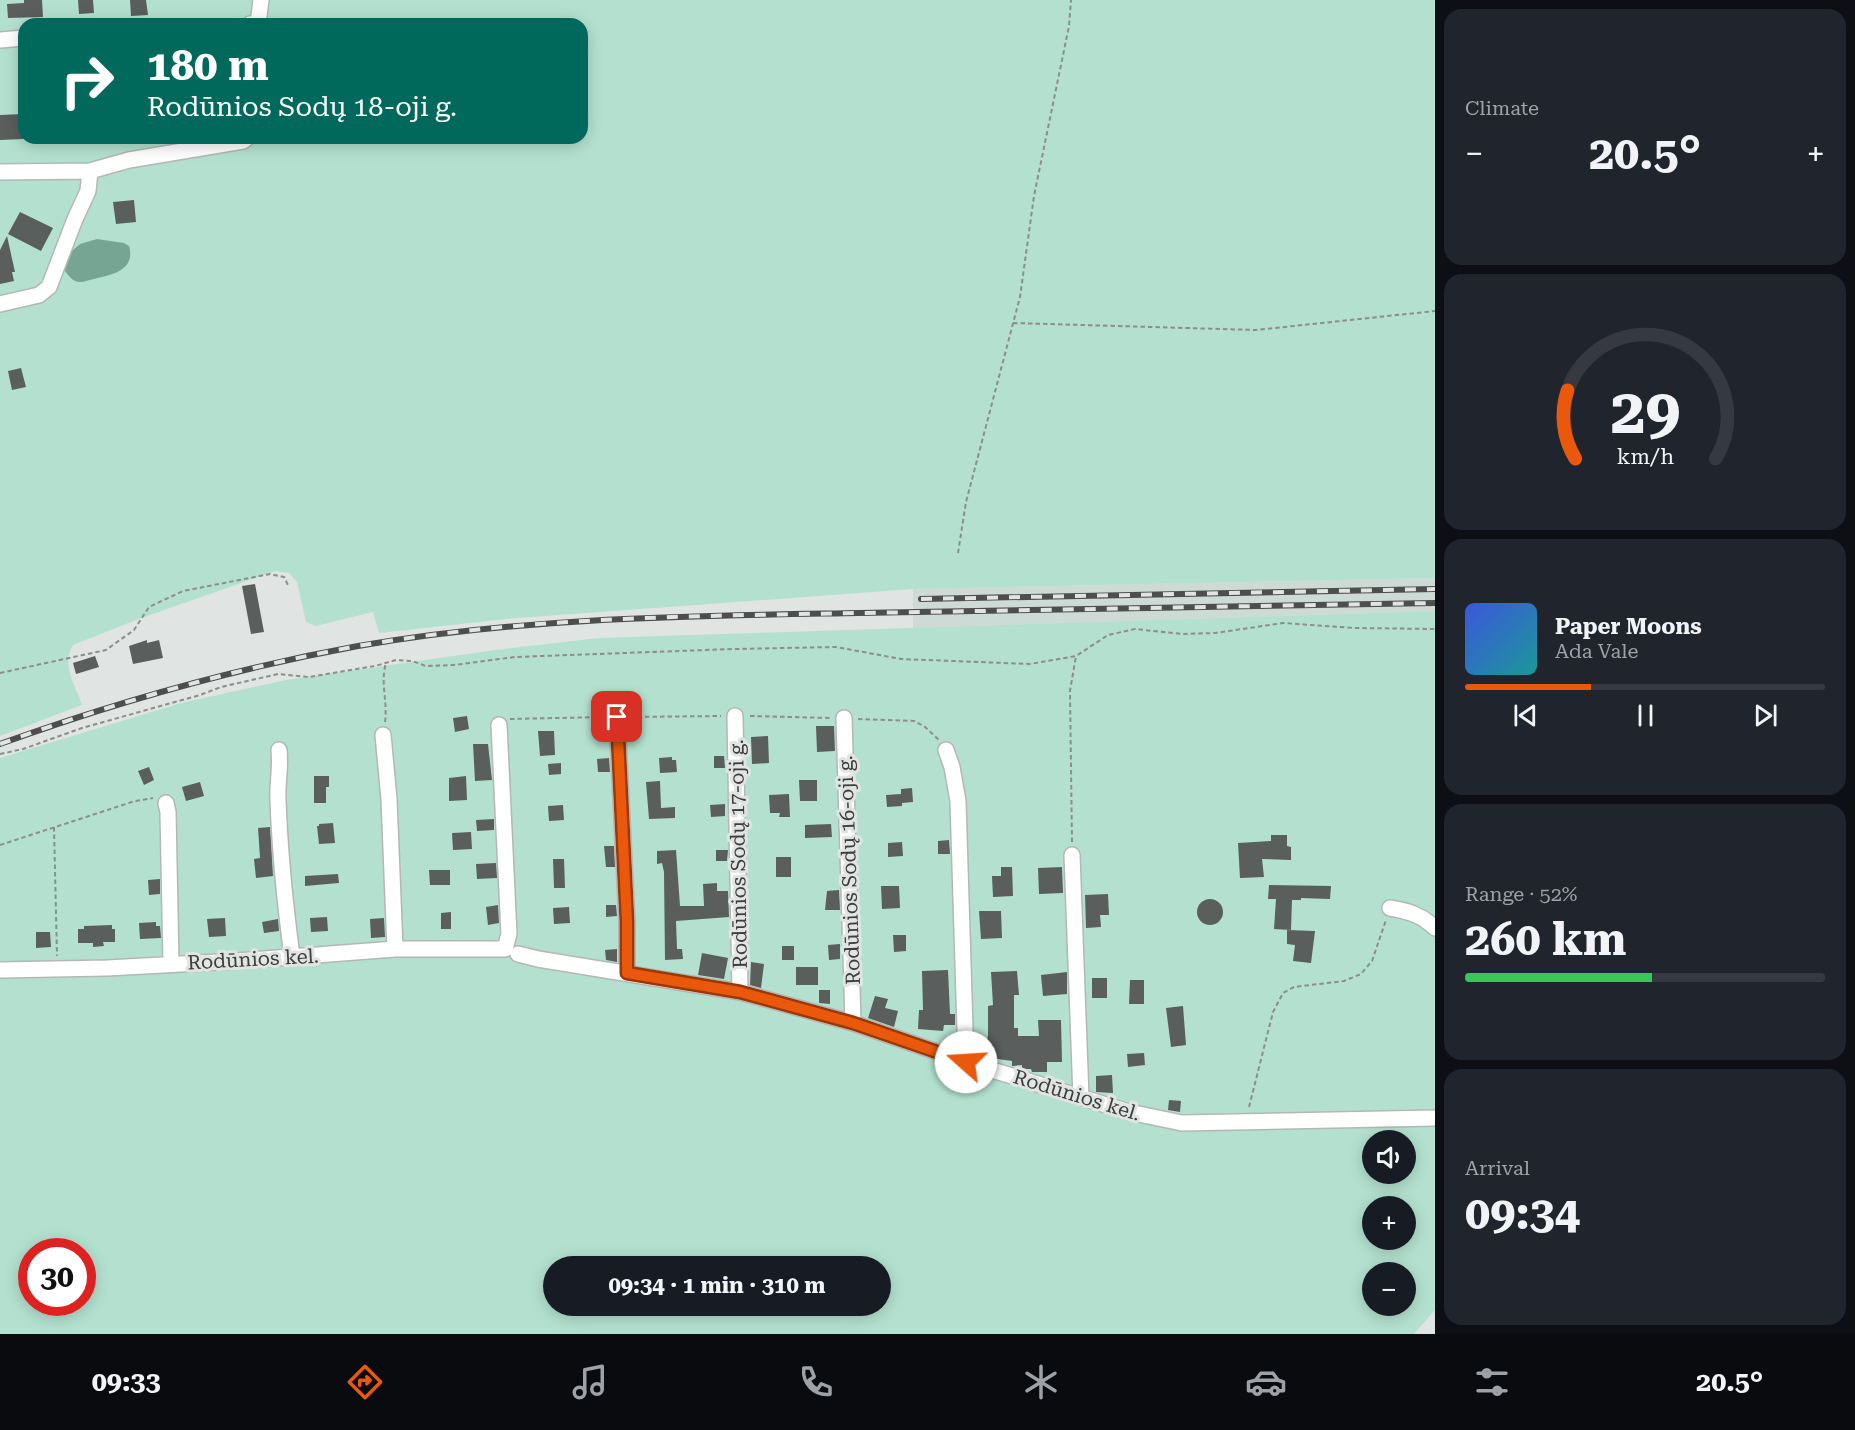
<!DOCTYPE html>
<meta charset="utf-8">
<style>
body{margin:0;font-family:"Roboto Serif",serif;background:#20242c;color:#f1f3f6;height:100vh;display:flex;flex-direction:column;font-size:22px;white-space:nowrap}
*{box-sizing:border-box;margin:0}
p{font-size:20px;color:#9ea1a6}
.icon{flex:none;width:33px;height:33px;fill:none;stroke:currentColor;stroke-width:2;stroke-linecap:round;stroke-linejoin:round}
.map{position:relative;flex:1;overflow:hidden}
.sheet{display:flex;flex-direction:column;gap:9px;padding:9px;background:#0d0f14;width:420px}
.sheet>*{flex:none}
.top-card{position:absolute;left:18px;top:18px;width:570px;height:126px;border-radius:18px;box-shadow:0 3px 15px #0003;background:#00695c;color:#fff;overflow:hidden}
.buttons{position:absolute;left:1362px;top:1130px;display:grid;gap:12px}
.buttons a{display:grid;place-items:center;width:54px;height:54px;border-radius:50%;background:#171b24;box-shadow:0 3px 15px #0003;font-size:30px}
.speed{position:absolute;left:18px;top:1238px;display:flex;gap:12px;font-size:30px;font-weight:700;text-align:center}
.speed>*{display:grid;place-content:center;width:78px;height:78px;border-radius:50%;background:#171b24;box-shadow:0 3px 15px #0003;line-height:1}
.speed .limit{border:9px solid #d22;background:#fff;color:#111}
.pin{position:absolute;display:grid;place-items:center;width:51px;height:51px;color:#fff;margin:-26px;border-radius:12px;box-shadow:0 3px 9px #0006}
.me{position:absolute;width:66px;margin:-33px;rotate:289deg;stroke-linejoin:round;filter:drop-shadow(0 0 4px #0008)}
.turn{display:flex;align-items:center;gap:21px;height:126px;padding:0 30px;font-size:27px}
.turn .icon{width:78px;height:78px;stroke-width:2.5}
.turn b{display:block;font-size:42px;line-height:51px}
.big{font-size:45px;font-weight:700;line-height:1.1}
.sheet .card{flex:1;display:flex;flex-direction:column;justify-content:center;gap:9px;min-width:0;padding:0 21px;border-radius:18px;background:#20242c}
.sheet .dial{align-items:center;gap:0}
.dial svg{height:156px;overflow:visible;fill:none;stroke:#363941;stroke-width:7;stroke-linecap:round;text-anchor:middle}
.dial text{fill:#f1f3f6;stroke:none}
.song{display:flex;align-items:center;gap:18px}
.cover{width:72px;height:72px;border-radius:9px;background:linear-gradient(135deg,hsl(230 70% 55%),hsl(180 70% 35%))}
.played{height:6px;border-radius:3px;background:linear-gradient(90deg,#ea580c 35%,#363941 35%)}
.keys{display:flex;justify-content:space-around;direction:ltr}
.heat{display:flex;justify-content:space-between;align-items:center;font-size:33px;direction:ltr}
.charge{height:9px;border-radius:4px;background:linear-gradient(90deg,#34c759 52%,#363941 0)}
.trip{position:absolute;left:543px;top:1256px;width:348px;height:60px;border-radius:30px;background:#171b24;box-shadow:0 3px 15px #0003;font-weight:700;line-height:60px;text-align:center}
.menu{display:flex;height:96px;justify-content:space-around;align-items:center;background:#090b0e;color:#9ea1a6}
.menu .icon{width:42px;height:42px}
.menu .active{color:#ea580c}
.menu b{font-size:27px;color:#f1f3f6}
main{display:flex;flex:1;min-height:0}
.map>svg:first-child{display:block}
.built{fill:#cedad5}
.green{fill:#b4e1cf;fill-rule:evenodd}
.water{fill:#76a693}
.building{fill:#5a5e5c}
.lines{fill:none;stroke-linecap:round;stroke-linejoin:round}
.minor-casing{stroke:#b3b7b5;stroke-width:18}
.path{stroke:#8b8e8c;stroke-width:2;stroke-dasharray:4.5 3;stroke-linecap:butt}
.minor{stroke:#fff;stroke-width:15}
.rail-casing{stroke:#4d4e4d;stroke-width:6}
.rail{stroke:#e0e4e2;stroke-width:4;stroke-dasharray:11;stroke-linecap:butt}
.route-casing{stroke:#983908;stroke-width:15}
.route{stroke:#ea580c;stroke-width:10}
.labels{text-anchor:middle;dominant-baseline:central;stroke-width:6;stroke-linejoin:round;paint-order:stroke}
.street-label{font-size:20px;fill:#3c3d3c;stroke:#e0e4e2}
</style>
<main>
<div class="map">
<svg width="1435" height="1334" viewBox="0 0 1435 1334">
<rect width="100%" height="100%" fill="#e0e4e2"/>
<!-- built -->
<path class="built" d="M1435,578V611L913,628V589Z"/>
<!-- green -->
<path class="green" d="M0,0H1435V578L913,589L506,619L379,633L373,612L316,626L306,622L297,582L289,573L275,571L136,620L73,645C61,666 75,684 82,705L0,736ZM24,24H582V138H24Z
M1435,611V1310L1414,1334H0V758L181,703L286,680L495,650L598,638ZM1372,1140H1406V1173H1372ZM1372,1206H1406V1239H1372ZM32,1251H82V1302H32ZM554,1266H880V1305H554ZM1372,1272H1406V1305H1372Z"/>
<!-- water -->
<path class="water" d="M97,239L124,243L129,246C136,270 112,275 94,279C88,280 81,284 75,281C71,279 68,275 65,271L66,256L80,244Z"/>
<!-- building -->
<path class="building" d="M24,0H42L43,17L8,18L7,4L24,3Z
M78,0H93L94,13L79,14Z
M130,0H146L148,15L131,16Z
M23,114V139L0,140V115Z
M134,200L136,222L116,224L113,202Z
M20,212L53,228L41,251L8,234Z
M7,236L15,272H12L14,281L0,284V250Z
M21,368L26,387L12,390L8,371Z
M255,584L264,632L251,634L242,586Z
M147,640V643L159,640L163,658L133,664L129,646Z
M95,656L99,667L76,674L73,663Z
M467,716L469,729L455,732L453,718Z
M816,726H834L835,751L817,752Z
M538,731H554L555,755L540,756Z
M768,736L769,763L752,764L751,737Z
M473,744H488L492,780L475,781Z
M714,756H724L725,768H714Z
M672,757V760H676L677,772L660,773L659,758Z
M609,758L610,772H598L597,759Z
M561,763V774L549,775L548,764Z
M149,767L154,780L144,785L138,771Z
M314,776H329V787H326V803H314Z
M466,776L467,800L449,801V778Z
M799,780H817V801H800Z
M660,781L661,808L675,807V818L649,819L646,782Z
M200,782L204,796L186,801L182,787Z
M912,788L913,802L902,803V806L887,807L886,795L901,794V800V789Z
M789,794L790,817H779L780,813H770L769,795Z
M725,804V816L711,817L710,805Z
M563,805L564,820L549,821L548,806Z
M494,819V830L477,831L476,820Z
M333,823L335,843L319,844L317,826H319V824Z
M831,824L832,837L805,838V825Z
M270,827L273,876L256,878L254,859L260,858L258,828Z
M471,832L472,849L453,850L452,833Z
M1271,835H1287V846L1291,847V860L1262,859L1264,877L1240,878L1238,843L1271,841Z
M949,840L950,854H938V841Z
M902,842L903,856L888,857V843Z
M604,846H614L615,867H606Z
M676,850L680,906H704L703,884L717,883V891H728L729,917L676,921L677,949H682L683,959L665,960L664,872L662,863L657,864V851Z
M716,850H728L727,861H716Z
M776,857H791V877H776Z
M553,859H564L565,888H554Z
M496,863L497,878L477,879L476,864Z
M1001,867H1012L1013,896L993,897L992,876H1001Z
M1062,867L1063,893L1039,894L1038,868Z
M429,870H450V885H430Z
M338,874L339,883L305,886V876Z
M160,879V894L149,895L148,880Z
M1269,885L1331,886L1330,899L1301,898V900H1292L1291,930L1274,929L1276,899H1268Z
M881,886H899L900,908L882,909Z
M839,890L840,910H825L827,891Z
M1108,894L1109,915H1100L1101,927L1086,928L1085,895Z
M1197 912a13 13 0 1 1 26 0a13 13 0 1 1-26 0Z
M498,905L499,923L488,925L486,907Z
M606,905H616L617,916L606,917Z
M569,907L570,923L554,924L553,908Z
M979,911H1001L1002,938L981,939Z
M451,912V929H441V913Z
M327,917L328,931L311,932L310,918Z
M225,918L226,936L209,937L207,919Z
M384,918L385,937L371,938L370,919Z
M278,919L279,931L264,933L262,922Z
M156,922V926H160L161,938L140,939L139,923Z
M112,925V929H115V942H103L104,946L93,947V943H78V929H84V926Z
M1287,930L1315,931L1311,963L1293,961L1295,945L1287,944Z
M36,932H50L51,947L36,948Z
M893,935H906V951L894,952Z
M840,944V959L829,960L828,945Z
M782,946H794V960H782Z
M617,949V962L606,960L605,950Z
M702,953L728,958L724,979L698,975Z
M751,962L764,964L761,988L750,985Z
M796,967H818V985H796Z
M948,970L950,1014H955V1025H944L943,1031L918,1029L919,1010H923L922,971Z
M1017,971L1019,995H1014V1028H1018V1036H1039L1038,1020H1061L1062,1062H1047V1072H1032L1031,1069H1022V1065L1012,1066V1061L984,1057L988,1035V1006L993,1005L991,972Z
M1067,972V994L1043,996L1041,975Z
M1092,978H1107V998H1092Z
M1130,980H1144V1004H1129Z
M819,990H830V1004L819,1003Z
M875,996L888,999L885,1008L898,1011L894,1027L868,1018Z
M1183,1006L1186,1045L1171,1047L1166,1008Z
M1144,1053L1145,1065L1128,1067L1127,1054Z
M1112,1075L1113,1093L1096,1092V1076Z
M1169,1100L1181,1101L1180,1112L1168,1110Z"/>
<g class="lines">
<!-- minor casing -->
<g class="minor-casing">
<path id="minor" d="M250,24H258L261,0
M0,40L24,38
M0,172L90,171L129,160L243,141L247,138
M0,304L39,295L49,287L75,219L88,191L90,171
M735,716L740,992
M617,717L627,922V973
M844,718L853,1023
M383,735L389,799L395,949
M279,750C281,768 277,784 278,801C280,853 285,904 292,956
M946,750L952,767L958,801L966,1062
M166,803L168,812L171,963
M1072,855L1081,1097
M1390,908C1408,911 1422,915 1435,928
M518,954L538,959L740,992L853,1023L966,1062L1129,1112L1182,1123L1435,1118
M0,970L107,968L237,961L395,949H505L509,934L499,725"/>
</g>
<!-- path -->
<path class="path" d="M1013,323L1256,330L1435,311
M958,553L966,502L1020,297L1034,196L1069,26L1071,0
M0,673L106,650L134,630L149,607L183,591L270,574L284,577L288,585
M750,716L832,718
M630,717L721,716
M510,719L604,717
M858,719L914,721L924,726L939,740
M385,722C388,702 380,683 386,663
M0,754L23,749L82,728L200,695L221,687L278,674L309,677L375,666L396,660L412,661L426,666L454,665L515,657L733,649L836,647L901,659L1030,664L1076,656L1108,635L1135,629L1182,634L1215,633L1283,623L1355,628L1435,629
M54,827L57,956
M1072,842L1070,691L1076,656
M0,845L135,801L153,798
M1249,1107L1273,1012L1283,993L1294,987L1344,981L1361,974L1372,961L1386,920"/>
<!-- minor -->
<use href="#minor" class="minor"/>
<!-- rail casing -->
<g class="rail-casing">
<path id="rail" d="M921,599L1435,589
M0,744C116,702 237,668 358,646C523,617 692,616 859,613C1051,610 1243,606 1435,603"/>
</g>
<!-- rail -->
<use href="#rail" class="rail"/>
</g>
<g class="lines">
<!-- route casing -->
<g class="route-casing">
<path id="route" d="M617,717L627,922V973L740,992L853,1023L966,1062"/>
</g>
<!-- route -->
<use href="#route" class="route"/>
</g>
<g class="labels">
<!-- street labels -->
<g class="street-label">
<text transform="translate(738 854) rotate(-91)">Rodūnios Sodų 17-oji g.</text>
<text transform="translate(849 870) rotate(-92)">Rodūnios Sodų 16-oji g.</text>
<text transform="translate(253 959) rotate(-3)">Rodūnios kel.</text>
<text transform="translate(1077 1095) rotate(17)">Rodūnios kel.</text>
</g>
</g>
</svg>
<div class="buttons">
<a><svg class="icon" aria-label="sound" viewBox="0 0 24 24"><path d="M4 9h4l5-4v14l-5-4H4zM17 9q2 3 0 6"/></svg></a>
<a>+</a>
<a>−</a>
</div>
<div class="speed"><div class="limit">30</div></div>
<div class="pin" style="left:617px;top:717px;background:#d93025"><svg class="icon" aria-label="arrive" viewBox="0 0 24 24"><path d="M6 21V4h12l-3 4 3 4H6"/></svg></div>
<svg class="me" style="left:966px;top:1062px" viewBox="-20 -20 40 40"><circle r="19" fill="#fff"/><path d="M0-13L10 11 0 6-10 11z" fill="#ea580c"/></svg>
<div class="trip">09:34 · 1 min · 310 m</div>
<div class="top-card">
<div class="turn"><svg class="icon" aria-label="right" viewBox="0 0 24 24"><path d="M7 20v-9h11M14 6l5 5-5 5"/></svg><div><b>180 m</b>Rodūnios Sodų 18-oji g.</div></div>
</div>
</div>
<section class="sheet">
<div class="card"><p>Climate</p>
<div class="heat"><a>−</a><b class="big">20.5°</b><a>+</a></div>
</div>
<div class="card dial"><svg viewBox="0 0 100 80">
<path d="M14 69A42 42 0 1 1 86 69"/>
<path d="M14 69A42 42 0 0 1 10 34" stroke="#ea580c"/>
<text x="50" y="56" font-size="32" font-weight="700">29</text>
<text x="50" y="72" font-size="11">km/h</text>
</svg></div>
<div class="card">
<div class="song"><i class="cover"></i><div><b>Paper Moons</b><p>Ada Vale</p></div></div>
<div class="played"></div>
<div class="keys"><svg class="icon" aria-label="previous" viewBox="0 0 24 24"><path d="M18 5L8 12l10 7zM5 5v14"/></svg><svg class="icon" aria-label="pause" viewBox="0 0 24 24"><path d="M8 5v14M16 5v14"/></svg><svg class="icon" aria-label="next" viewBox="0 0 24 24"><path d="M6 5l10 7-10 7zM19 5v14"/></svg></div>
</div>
<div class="card"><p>Range · 52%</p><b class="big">260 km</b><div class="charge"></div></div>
<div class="card"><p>Arrival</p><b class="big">09:34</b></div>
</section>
</main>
<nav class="menu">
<b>09:33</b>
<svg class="icon active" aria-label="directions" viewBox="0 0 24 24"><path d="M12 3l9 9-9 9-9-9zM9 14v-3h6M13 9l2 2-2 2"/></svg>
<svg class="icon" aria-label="music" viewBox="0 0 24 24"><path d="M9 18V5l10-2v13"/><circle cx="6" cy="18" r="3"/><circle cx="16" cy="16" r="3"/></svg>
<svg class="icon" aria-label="phone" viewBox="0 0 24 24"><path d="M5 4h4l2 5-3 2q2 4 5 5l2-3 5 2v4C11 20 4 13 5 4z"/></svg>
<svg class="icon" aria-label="climate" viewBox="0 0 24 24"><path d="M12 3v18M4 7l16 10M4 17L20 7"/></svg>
<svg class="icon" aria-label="car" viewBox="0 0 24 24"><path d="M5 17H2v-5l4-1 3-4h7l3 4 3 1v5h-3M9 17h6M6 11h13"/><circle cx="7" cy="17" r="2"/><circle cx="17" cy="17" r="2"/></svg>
<svg class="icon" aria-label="filters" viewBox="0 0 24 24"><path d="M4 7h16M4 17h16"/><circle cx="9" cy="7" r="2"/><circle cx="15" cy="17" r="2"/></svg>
<b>20.5°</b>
</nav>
